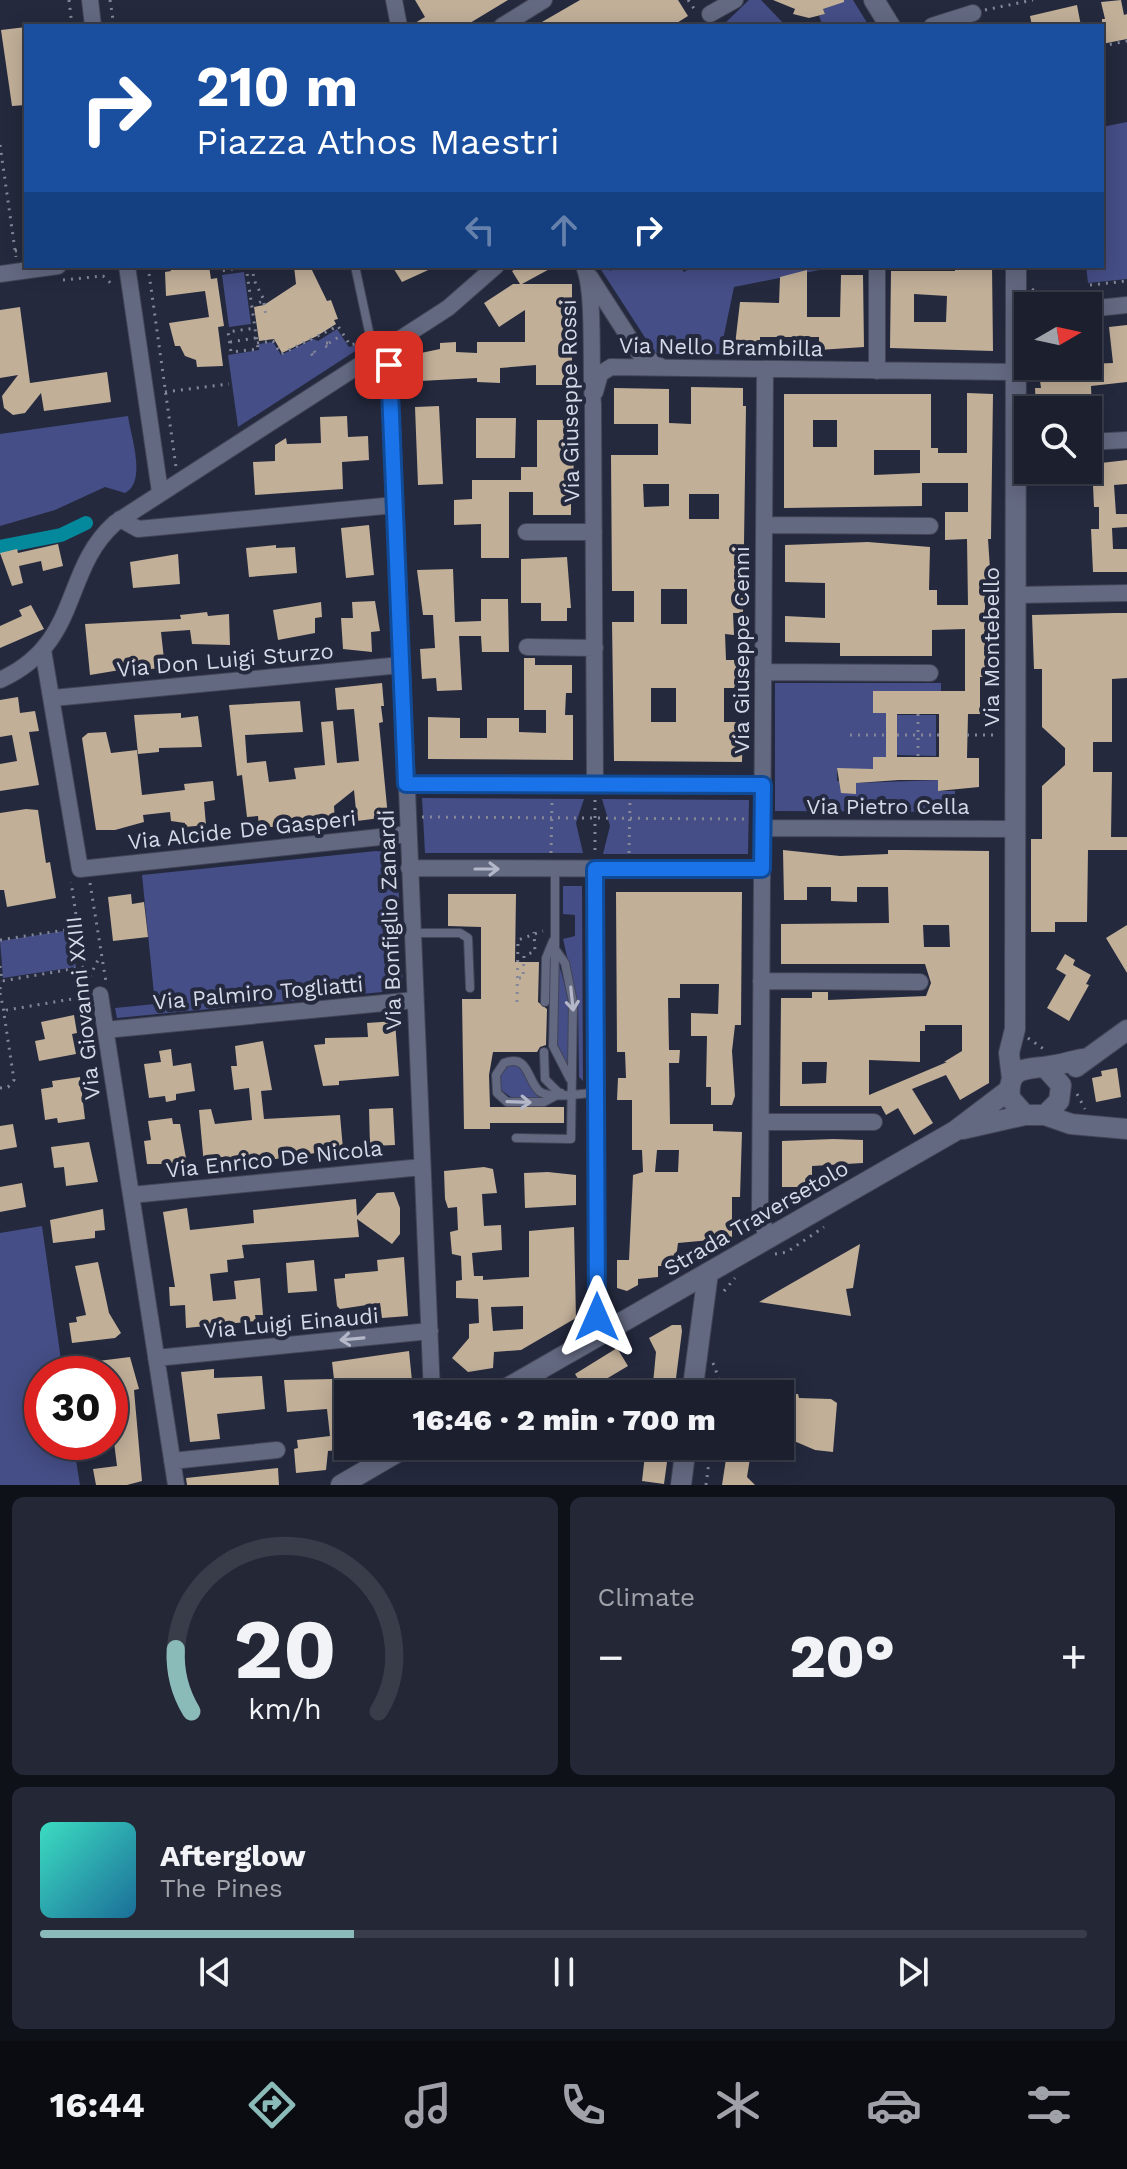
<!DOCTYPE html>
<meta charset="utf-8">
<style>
body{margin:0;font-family:"Work Sans",sans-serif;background:#242736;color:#f1f3f6;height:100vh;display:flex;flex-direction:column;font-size:30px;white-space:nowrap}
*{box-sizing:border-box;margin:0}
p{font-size:26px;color:#a0a2aa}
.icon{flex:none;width:44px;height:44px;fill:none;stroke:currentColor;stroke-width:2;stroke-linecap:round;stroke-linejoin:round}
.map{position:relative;height:1485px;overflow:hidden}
.drawer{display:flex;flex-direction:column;gap:12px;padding:12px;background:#0f1119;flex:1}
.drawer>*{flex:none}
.guide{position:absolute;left:24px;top:24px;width:1080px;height:244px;border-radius:0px;box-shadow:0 4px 20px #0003,0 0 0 2px #393d4a;background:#1a4fa0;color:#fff;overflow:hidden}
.needle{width:52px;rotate:81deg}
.tools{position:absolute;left:1014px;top:292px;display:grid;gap:16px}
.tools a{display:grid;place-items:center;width:88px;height:88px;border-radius:0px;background:#1b1f2e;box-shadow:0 4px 20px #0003,0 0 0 2px #393d4a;font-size:40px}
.speed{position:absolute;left:24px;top:1356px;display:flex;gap:16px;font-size:40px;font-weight:700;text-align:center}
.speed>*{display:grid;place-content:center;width:104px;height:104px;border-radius:50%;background:#1b1f2e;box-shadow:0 4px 20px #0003,0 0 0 2px #393d4a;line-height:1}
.speed .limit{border:12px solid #d22;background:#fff;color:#111}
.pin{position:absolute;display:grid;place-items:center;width:68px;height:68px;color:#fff;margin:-34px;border-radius:16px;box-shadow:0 4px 12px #0006}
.me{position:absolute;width:88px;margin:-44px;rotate:0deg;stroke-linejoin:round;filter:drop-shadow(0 0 6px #0008)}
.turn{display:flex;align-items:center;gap:28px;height:168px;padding:0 40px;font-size:36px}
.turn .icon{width:104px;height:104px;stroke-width:2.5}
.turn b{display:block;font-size:56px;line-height:68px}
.lanes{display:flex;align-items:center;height:76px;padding:0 40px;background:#0003;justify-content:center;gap:40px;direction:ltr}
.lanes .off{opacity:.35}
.big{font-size:60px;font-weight:800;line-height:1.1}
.drawer .widget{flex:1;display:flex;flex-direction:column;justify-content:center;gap:12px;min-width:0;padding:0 28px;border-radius:12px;background:#242736}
.drawer .dial{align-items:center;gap:0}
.dial svg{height:208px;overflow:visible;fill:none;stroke:#393d4a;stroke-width:7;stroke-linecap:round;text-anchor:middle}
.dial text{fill:#f1f3f6;stroke:none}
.song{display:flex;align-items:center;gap:24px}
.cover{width:96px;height:96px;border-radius:12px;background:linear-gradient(135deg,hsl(170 70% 55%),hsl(200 70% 35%))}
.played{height:8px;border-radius:4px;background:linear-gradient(90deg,#8bbbb9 30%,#393d4a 30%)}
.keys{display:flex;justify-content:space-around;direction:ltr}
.heat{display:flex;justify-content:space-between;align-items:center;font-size:44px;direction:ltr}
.drawer .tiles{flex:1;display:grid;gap:12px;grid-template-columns:1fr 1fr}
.widget:last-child{grid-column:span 2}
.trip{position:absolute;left:334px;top:1380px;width:460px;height:80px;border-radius:0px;background:#1b1f2e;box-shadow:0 4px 20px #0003,0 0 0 2px #393d4a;font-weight:800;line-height:80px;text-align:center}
.menu{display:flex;height:128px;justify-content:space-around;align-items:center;background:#0b0c12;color:#a0a2aa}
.menu .icon{width:56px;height:56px}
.menu .selected{color:#8bbbb9}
.menu b{font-size:36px;color:#f1f3f6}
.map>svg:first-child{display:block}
.green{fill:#454e86}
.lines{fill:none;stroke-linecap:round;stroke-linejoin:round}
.canal{stroke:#03889c;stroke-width:14}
.building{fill:#c1af98;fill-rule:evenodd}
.lane-casing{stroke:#424557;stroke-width:10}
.street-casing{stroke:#424557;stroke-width:18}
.secondary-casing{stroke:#424557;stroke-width:22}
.path{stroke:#838798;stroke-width:3;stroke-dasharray:2 6;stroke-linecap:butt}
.lane{stroke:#636981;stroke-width:8}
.street{stroke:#636981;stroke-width:16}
.secondary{stroke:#636981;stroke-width:20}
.oneway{stroke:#b4b7c8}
.route-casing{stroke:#114b97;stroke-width:20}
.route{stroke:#1a73e8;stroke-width:14}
.labels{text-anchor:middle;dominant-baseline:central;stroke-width:8;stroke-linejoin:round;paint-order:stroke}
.street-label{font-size:22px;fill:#d6d9e7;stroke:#24293d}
</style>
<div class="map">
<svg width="1127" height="1485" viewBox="0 0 1127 1485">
<rect width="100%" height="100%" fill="#24293d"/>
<!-- green -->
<path class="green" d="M749,0H761L786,26H722Z
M842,0H853L869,26H823L819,16L825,14L823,9Z
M1127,122V279L1088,283L1086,266H1102V127Z
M607,266L610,271L619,266H680L684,272L694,266H839L734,287L720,354L655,353L600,268Z
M244,272L251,324L229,327L222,275Z
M337,329L349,347L358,345L360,348L238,427L228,355L259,350V344L273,342L281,355L313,339L318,341Z
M128,416C131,437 147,482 125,493L105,487L55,510L0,526V434Z
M775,683H941V691H873V713H886V757H873V775L837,769V781H841V793H856V783L938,780V791H955V812L775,811Z
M897,715H936V756L897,755Z
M422,798L584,799L576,823L583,853H425Z
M602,799L749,800L748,854H603L610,826Z
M376,851L397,853L403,990L117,1018L115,1008L155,1004L142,875Z
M563,886H582L583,1081L579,1077L578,1004L563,939L575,936V915L563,914Z
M70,930L76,967L3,978L0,941Z
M557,958L568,996L569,1067L556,1045Z
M520,1065L539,1096V1098H512L501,1090L500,1076L506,1066Z
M42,1226L63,1374H42V1442H73L80,1485H0V1233Z"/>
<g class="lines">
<!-- canal -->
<path class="canal" d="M0,547L61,535L86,523"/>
</g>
<!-- building -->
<path class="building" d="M415,0H508L465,26H410L425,17Z
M580,0H678L688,16L672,26H535Z
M773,0H844V2L823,9L825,14L809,18L793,14L795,9Z
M1121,0L1124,15L1127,14V39L1102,44V19H1105L1101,2Z
M1077,5L1081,26H1032L1030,16Z
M26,27V105L12,106L1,30Z
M170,266H209L211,279L217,278L224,326L218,327L223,366L197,367L196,360L185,356L180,346H175L169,323L209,317L205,291L166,296L165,272L171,271Z
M294,266H310L327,301L331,300L338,319L334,320L336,324L317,336L282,353L274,339L259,341L254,307L264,305L296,284Z
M392,266H437L402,282Z
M521,266H555L522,284H572V385H536V365L500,368V383L477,382V378L420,381L416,354L440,349V343L456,342V352L477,353V342H525V310L499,327L484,303L513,284H520L512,271Z
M955,266H992L993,351L890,348L891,271H955ZM914,294L947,296L946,322H914Z
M807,270V317H840L841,275H863L864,347L819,350V337H760V345H735L740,302L779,303L780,277Z
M20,307L30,383L107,372L111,402L44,411L41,393L25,413L13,415L4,408L2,396L18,375L0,378V310Z
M1127,325V382L1091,386L1092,410H1036L1035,388H1041L1038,366L1113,363L1109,327Z
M691,387L743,388V406H746L743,613H733L734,635L725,634L726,660H743V688H724V722H743L742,762L614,761L612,622H634V591H612L611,455H658V424H614V388L669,389V423L691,424ZM643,484H669V506L644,507ZM689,494H719V519H689ZM661,589H687V624H661ZM651,688H676V722H651Z
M967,393L993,394L991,539H988L991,584L990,594L985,593V626H991V677H980V714H968L967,758H979V787L938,791V780H899L856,783V794L841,793L837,768L873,769V757H886V713H873V691H965V629L932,630V656H840V643L785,642V616L825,618V583L785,582V545L868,542L930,547L929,590H937V605H968L967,539L945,540V512H968V483H922V506L784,508V394H931V448H938V453H967ZM813,420H837V447H813ZM874,450H920V473L874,475ZM897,714H939V757H897Z
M439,406L443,484L418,485L415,407Z
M347,416L348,437L368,436L369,460L342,462L343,489L255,495L253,462L275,461V445L286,438L287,444L321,443L320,417Z
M476,418H516L515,458H476Z
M537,420H573L574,499H571V515H533V492H509V558H481V524L454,525V500L472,499V480H521V467H537Z
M1127,460V484L1114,485L1116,514H1127V527L1112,528L1113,549H1127V572H1093L1091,529H1099V507H1094L1092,464Z
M369,525L374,575L346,578L341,528Z
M58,544L63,566L43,571L41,561L19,566L23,583L12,586L0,553L17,549L18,553Z
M276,545V548L295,547L297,573L249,577L246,548Z
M178,554L180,584L133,588L130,562Z
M567,557L571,608H567V621H541V603H521V559Z
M453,569L455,622L481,621V599H508L509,652H482L481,636H459L462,690L437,691L436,678L422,679L420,649L435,648L433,615H423L417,570Z
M375,601L380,631L371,632L372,652L343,649L341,618H353L352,602Z
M321,602L322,617L315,618V633L278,640L273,610Z
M31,605L44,629L0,648V626L22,616L19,610Z
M207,612L208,616L229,614L230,645L192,644L190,630L161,632L165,668L150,669V665L90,675L85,624L181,619L180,615Z
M1115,613H1127V678L1112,679V742H1093V772H1112L1111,837H1127V850H1088L1087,922H1055V932H1031V839H1042V786L1065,765V748L1042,727V669H1034L1032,615Z
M524,658H535V665H572V693H566L565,715H573V760L428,759V717L460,718V738H487V718H519V732L546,733V710H524Z
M382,683L384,706H381L383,722L379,723L388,817L357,821L354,790L334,806L335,822L259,828L258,816L247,817L242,775L237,776L229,705L300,701L303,732L245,735L247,763L266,761L269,782L296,779L294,768L325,765L321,722L333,721L337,763L359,761L354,709L337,710L335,688Z
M18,697L20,713L35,711L39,731L29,732L39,785L0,791V764L17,761L12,735L0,737V700Z
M181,713V718L198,716L202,747L159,748V752L138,754L134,715Z
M106,732L111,753L137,750L142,795L185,790L184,784L213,781L215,800L204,802L206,825L185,827V823L171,821L170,812L143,815L144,822L115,830H96L82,738L88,733Z
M26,809L38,810L46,863L50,862L56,898L7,907L4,890H0V813Z
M783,850L840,856L888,854V850H905L989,851V1083L960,1100L946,1075L912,1089L933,1123L914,1135L898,1108L886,1115L881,1106H780L781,998H812V992H828V1000L926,996L931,983L925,964H781V924L889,923L888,887H857V902L831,901V887H807V900H784ZM923,925H949L950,947H924ZM925,1025H962V1051L944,1062H947L869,1095V1060L920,1062V1031H925ZM802,1062H827L826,1083L802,1084Z
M616,892H742L741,1025H735L732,1051L735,1096L732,1105H711V1087H706L707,1036H691V1013L718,1014L719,984H680V998H668L669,1050H680L679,1063H669L670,1124H713V1131L742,1132L740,1197H732V1238L678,1243L675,1266H658V1277L638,1279V1285L627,1291L617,1288V1260H629L633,1175L643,1172L642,1150H632V1100H617L618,1078H626L625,1052H617ZM657,1150H679L678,1172H655Z
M131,894L132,904L144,902L148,937L113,941L108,897Z
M448,894H516L515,962H539L538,1002L547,1009L546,1045L540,1047L537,1052H493L489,1075L490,1107H564V1123H490V1129H464L462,999H481V927L448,926Z
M1127,925V973L1106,938Z
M1065,954L1075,960L1073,965L1091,975L1086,984L1089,985L1069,1021L1047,1008L1066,975L1056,969Z
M74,1015L77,1033L72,1034L76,1054L39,1061L35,1041L45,1039L41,1022Z
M395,1021L399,1076L339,1081V1085L323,1086L314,1045L325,1044V1038L368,1037L367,1023Z
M263,1041L272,1090L261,1091L264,1119L340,1115L343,1149L255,1162L204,1165L199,1110L211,1109L215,1124L252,1120L249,1088L234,1090L231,1066H237L235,1046Z
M171,1049L173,1066L191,1063L195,1091L176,1094V1100L166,1102L165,1096L149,1098L144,1064L161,1062L159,1051Z
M1117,1068L1121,1097L1096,1102L1092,1078L1102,1076L1101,1071Z
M80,1077L85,1119L58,1123L57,1118L45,1120L41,1089L53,1087L52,1081Z
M393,1108L395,1145L370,1146L369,1109Z
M172,1118L173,1124H180L187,1164H147L144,1141L151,1140L148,1121Z
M13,1124L17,1147L0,1150V1126Z
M833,1139L863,1140V1163L812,1166V1183L807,1187H782V1141Z
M89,1142L98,1182L66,1186L64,1167L54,1168L51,1147Z
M484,1167L493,1169L497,1193L482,1194L484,1226L501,1225L502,1250L472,1253L474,1276H483V1280L529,1277V1231L574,1227L576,1318L521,1350L494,1352L493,1368L468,1372L452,1358L469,1338V1324L479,1323L478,1299L456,1298V1281L462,1280L461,1256L452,1254L450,1232L458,1230L457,1207L448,1208L445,1199L444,1171ZM523,1306V1329L493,1331L491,1307Z
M548,1172L576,1175V1205L525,1208L524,1173Z
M22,1183L26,1207L0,1212V1187Z
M394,1192L400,1208V1234L392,1244L357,1219L359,1237L242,1245L244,1258L227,1260L228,1272L210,1274L213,1301L236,1299L234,1281L260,1278L263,1315H255L256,1321L186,1328L185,1305L170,1306L169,1287H175L163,1212L187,1208L190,1230L254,1223L253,1210L356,1199L357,1216L377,1193Z
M103,1209L105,1230L95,1231V1238L53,1243L50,1220Z
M860,1244L853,1288L846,1289L851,1316L759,1302Z
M404,1257L408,1316L382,1318L380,1303L340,1309L337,1306L334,1279L345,1278V1274L378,1271L377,1260Z
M314,1260L317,1291L288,1293L286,1263Z
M98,1262L109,1313L121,1333L115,1338L72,1343L69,1323L77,1322L76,1317L86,1315L75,1266Z
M672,1325H681L682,1331L674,1394H652L656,1352L649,1338Z
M617,1348L628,1366L586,1391L575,1374Z
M409,1351L412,1381L404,1382L405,1394H348V1449L328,1451L326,1470L296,1473L294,1449L298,1448L297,1440L330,1436L327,1409L287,1412L284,1380L334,1379L332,1362Z
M130,1357L139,1389L134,1390L142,1481L127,1485H96L93,1469L117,1466L114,1442H110V1374H84L82,1363Z
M214,1369V1378L262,1376L265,1409L217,1414L220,1439L190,1442L181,1372Z
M798,1394L799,1398L831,1399L837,1403L833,1452L815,1450L780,1435V1395Z
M546,1446H614L642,1451L641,1461L612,1458V1462L546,1453Z
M728,1446H752L747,1477L755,1485H722Z
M645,1455L667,1462L664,1484L642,1481Z
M278,1468L279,1485H187L186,1478Z"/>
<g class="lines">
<!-- lane casing -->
<g class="lane-casing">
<path id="lane" d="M355,266L374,355
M413,933H460L468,938L470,988
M555,949L553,1046L570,1079
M545,1002L546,958L553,941
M544,1052L545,1079L559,1093
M561,1093L544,1102H507L497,1093L496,1075L504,1063C529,1054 526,1078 539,1091C549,1100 582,1093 596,1093
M516,1138L571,1139L573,1002L565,963L555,949V869"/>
</g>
<!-- street casing -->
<g class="street-casing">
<path id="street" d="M90,0L93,26
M394,0L399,26
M710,14L735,0
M502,26L544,0
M932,26L973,13
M127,266L160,492
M585,269C595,296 590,371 593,405L595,784
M0,274L58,266
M590,277L639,353L660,366
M1088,309L1127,305
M384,349L390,378L432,1394
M765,370L760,1210L767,1239
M877,371V266
M595,392L600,374L611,367L1016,372
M1088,442L1127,440
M120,519L138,529L395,505
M764,525L930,526
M526,532H594
M1015,595L1127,593
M527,647L595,648
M43,650L80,869L408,834
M763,672L930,673
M0,680C82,643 61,571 115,523L448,308L496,266
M53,698L401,665
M406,784L763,785
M762,828L1014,829
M409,868L762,869
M595,869L597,1336
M761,981L920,982
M100,995L176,1485
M105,1030L415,1000
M761,1122H874
M131,1195L422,1167
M156,1358L430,1331
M172,1461L277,1450"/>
</g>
<!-- secondary casing -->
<g class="secondary-casing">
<path id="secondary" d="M874,0L890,26
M1045,1067L1061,1085L1059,1101L1045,1115H1025L1010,1098C1007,1065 1027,1070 1049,1066C1060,1065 1071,1061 1082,1059
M1076,1067L1127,1030
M1012,1079L1009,1053L1015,1029L1016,266
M1045,1115L1071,1124L1127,1129
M963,1129L1025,1115
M497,1394L955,1131L1009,1090
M692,1394L708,1273
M341,1485L408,1446
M681,1485L686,1446"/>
</g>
<!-- path -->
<path class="path" d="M69,0L72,26
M110,0L114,26
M688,0L695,10
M985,10L1033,0
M1102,46L1127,41
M0,145L16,257
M15,251L26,250
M148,266L176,467
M219,266L220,271L246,267
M246,266L258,349L231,352L228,332L255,328
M252,266L254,280L264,300L255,305
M63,280L103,276L114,286
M1090,285L1127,281
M1032,289L1039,295V306
M264,303L266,317
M230,342L256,338
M257,343L273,341L281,354L338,326L350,345L359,343
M326,343H329L328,347L325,346Z
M329,343L342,335
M314,351L316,354L313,356L311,353Z
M165,392L229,384
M918,714V757
M850,735H886
M897,735H939
M967,735H999
M595,800V853
M422,817L746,819
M551,853L552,801
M629,853L630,801
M90,883L106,982
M0,940L78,928
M0,966L2,981L84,967L71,882
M519,978H523L524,956L535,951L534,932
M86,984L100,956
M0,989L2,981
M0,993L4,1012
M79,997L86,984L84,967
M517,1002L518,940L543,931
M1028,1038L1045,1050
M0,1088L8,1087L14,1080L4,1014L7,1010L84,997
M1077,1094L1085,1109
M775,1254L787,1252L824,1227
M724,1291L735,1278
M713,1363L719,1379L717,1394
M423,1453L435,1446
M706,1485L711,1446"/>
<!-- lane -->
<use href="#lane" class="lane"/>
<!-- street -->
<use href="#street" class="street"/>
<!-- secondary -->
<use href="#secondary" class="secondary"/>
</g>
<!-- one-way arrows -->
<defs><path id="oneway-shaft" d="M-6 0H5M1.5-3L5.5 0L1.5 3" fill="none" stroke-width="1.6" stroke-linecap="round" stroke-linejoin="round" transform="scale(2)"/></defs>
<g class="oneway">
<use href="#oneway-shaft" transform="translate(487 869)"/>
<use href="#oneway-shaft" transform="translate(572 999) rotate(84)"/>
<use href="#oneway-shaft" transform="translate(519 1102) rotate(2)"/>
<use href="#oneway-shaft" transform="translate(352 1339) rotate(175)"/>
</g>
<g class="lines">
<!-- route casing -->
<g class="route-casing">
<path id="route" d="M389,365L406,784L763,785L762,869H595L597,1317"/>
</g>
<!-- route -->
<use href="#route" class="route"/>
</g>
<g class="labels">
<!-- street labels -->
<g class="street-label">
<text transform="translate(721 347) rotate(1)">Via Nello Brambilla</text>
<text transform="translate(570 401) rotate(-91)">Via Giuseppe Rossi</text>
<text transform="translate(991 647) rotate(-90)">Via Montebello</text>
<text transform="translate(741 650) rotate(-90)">Via Giuseppe Cenni</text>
<text transform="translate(225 660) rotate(-5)">Via Don Luigi Sturzo</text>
<text x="888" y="806">Via Pietro Cella</text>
<text transform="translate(242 830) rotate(-6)">Via Alcide De Gasperi</text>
<text transform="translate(390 920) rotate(-92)">Via Bonfiglio Zanardi</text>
<text transform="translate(258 993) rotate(-5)">Via Palmiro Togliatti</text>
<text transform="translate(83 1008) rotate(-96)">Via Giovanni XXIII</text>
<text transform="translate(274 1159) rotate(-6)">Via Enrico De Nicola</text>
<text transform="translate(756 1218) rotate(-30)">Strada Traversetolo</text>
<text transform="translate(291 1323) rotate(-5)">Via Luigi Einaudi</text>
</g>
</g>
</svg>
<div class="tools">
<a><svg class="needle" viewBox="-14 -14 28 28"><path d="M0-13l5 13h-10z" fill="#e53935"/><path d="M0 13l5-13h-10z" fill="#a0a2aa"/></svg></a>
<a><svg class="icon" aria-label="search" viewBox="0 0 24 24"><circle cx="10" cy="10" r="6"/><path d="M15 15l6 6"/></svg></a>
</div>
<div class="speed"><div class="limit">30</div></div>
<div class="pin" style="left:389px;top:365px;background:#d93025"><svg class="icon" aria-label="arrive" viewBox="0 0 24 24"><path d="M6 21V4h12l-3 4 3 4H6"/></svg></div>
<svg class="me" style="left:597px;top:1317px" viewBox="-20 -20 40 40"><path d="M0-17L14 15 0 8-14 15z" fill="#1a73e8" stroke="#fff" stroke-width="4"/></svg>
<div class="trip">16:46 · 2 min · 700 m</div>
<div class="guide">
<div class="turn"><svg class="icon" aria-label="right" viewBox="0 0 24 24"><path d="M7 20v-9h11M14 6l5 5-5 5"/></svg><div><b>210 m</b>Piazza Athos Maestri</div></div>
<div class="lanes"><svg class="icon off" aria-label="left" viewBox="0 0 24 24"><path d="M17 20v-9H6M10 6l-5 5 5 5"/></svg><svg class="icon off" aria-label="ahead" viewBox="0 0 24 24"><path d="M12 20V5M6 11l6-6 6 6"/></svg><svg class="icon" aria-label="right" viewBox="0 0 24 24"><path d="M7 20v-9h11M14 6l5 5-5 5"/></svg></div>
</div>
</div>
<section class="drawer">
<div class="tiles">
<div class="widget dial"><svg viewBox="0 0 100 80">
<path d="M14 69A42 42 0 1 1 86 69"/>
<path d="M14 69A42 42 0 0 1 8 45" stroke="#8bbbb9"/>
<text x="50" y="56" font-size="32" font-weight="700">20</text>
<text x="50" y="72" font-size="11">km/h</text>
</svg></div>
<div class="widget"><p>Climate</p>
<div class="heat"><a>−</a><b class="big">20°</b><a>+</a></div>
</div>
<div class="widget">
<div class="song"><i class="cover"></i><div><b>Afterglow</b><p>The Pines</p></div></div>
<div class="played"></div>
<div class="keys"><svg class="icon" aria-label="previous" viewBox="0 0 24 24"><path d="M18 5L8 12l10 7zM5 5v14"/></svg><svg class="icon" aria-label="pause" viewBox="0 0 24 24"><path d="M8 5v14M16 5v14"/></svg><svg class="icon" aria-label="next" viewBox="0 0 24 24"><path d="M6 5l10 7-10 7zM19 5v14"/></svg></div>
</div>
</div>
</section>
<nav class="menu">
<b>16:44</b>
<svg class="icon selected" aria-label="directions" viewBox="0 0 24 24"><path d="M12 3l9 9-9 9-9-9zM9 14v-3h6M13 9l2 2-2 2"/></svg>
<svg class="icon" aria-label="music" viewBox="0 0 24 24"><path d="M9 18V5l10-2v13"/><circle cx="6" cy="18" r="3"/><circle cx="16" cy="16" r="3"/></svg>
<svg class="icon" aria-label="phone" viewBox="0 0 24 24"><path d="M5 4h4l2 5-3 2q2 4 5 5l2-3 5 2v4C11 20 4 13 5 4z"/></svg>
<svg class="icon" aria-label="climate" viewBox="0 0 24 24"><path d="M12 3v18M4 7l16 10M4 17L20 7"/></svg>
<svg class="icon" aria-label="car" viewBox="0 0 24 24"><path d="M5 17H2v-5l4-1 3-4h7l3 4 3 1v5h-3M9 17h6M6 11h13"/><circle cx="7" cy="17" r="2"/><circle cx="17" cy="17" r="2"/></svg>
<svg class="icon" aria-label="filters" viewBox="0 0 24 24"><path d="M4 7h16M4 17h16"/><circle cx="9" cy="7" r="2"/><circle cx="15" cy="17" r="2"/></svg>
</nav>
